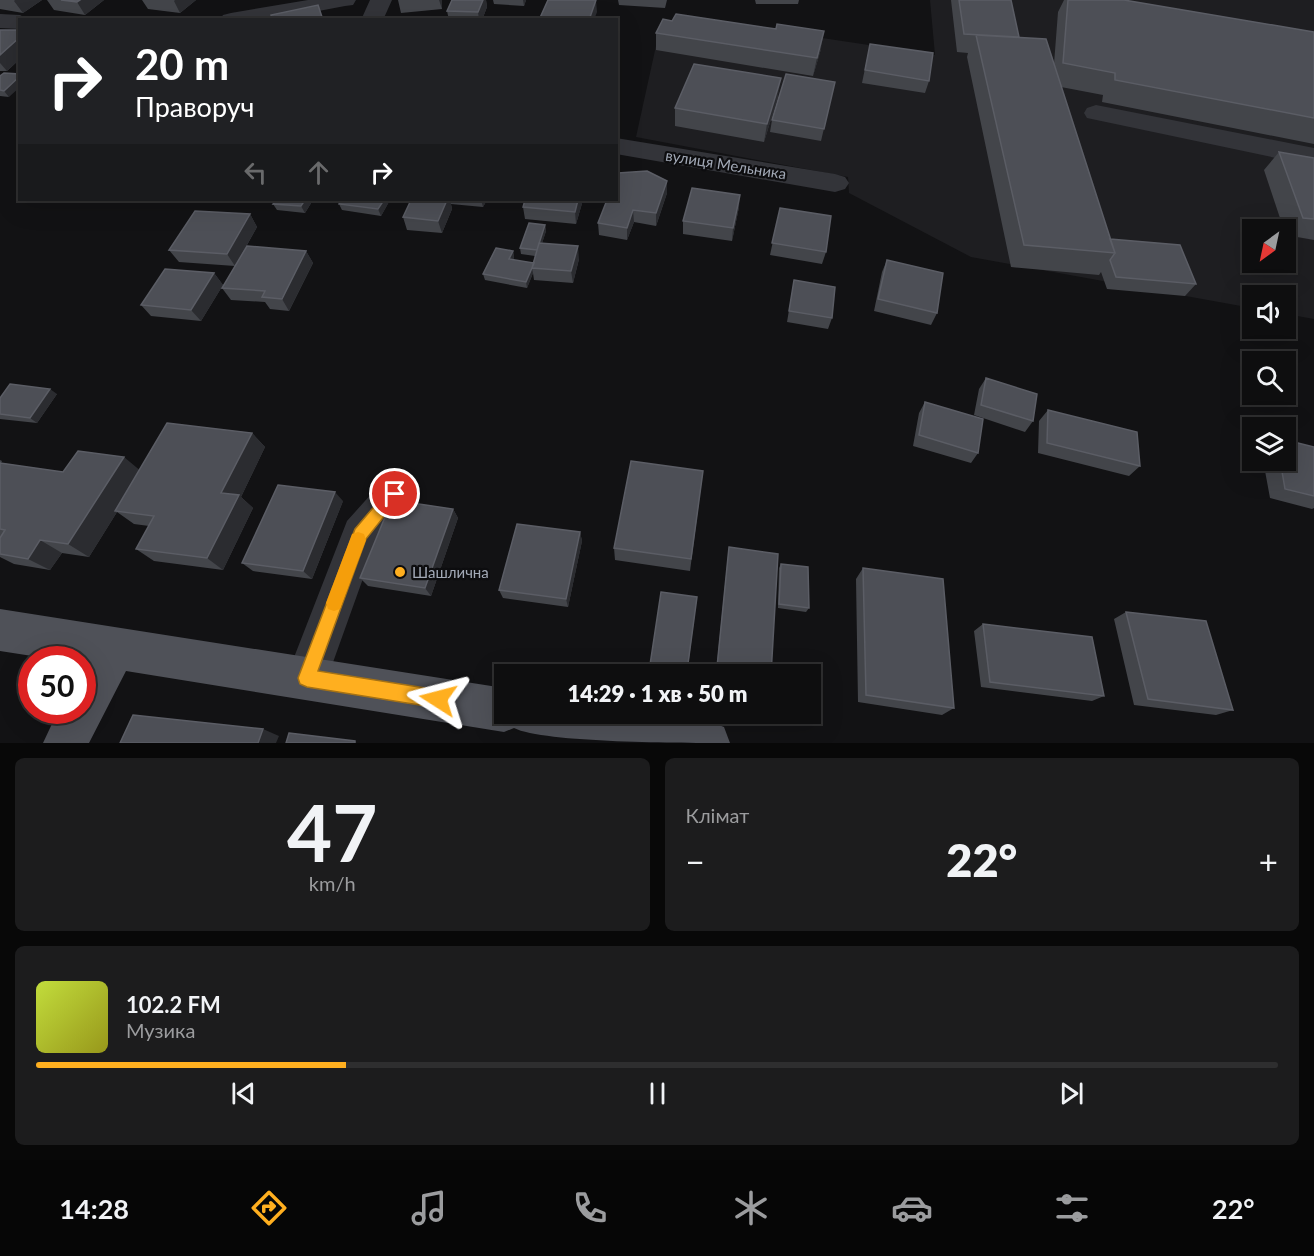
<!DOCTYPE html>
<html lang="uk">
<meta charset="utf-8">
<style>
body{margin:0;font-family:Lato,sans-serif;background:#1c1c1d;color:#f1f3f6;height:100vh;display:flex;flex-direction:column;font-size:22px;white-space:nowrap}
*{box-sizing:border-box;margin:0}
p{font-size:20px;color:#9b9c9e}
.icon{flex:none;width:33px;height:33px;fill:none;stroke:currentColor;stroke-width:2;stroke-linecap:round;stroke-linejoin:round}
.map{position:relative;height:743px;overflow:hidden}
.sheet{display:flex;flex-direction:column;gap:15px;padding:15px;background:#080808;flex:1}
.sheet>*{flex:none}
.hud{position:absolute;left:18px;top:18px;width:600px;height:183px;border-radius:0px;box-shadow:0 6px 24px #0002,0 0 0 2px #2e2e2f;background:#202124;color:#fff;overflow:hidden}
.needle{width:39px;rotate:213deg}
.tools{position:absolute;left:1242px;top:219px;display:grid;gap:12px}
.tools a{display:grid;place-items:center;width:54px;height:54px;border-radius:0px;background:#0e0e0f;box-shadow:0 6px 24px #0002,0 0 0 2px #2e2e2f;font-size:30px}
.speed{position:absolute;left:18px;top:646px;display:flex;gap:12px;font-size:30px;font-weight:700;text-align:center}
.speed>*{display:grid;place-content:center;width:78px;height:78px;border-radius:50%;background:#0e0e0f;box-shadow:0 6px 24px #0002,0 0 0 2px #2e2e2f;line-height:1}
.speed .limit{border:9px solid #d22;background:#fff;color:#111}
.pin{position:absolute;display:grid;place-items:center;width:51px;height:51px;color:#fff;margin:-26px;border:3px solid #fff;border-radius:50%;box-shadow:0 2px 6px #0007}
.me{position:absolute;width:66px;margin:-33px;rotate:279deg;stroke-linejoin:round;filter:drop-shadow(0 0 4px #0008)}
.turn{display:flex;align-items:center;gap:21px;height:126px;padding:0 18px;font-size:27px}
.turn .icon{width:78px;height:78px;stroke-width:2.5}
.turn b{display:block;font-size:42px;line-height:51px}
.lanes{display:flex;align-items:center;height:57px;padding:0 18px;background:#0003;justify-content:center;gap:30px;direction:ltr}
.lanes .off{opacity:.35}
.big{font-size:45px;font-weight:800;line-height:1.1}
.sheet .widget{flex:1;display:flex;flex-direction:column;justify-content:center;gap:9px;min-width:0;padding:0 21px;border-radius:9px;background:#1c1c1d}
.sheet .dial{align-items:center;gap:0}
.dial b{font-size:78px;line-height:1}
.song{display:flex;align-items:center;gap:18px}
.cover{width:72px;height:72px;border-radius:9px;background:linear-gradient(135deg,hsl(70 70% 55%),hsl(60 70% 35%))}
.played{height:6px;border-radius:3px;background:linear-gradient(90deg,#ffaf1f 25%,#2e2e2f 25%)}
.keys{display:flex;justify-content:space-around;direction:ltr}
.heat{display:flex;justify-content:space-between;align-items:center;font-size:33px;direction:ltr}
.sheet .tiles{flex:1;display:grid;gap:15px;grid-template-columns:1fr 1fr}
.widget:last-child{grid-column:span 2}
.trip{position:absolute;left:494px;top:664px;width:327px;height:60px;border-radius:0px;background:#0e0e0f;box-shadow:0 6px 24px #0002,0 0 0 2px #2e2e2f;font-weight:800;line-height:60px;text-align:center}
.dock{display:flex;height:96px;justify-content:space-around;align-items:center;background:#060606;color:#9b9c9e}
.dock .icon{width:42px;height:42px}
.dock .active{color:#ffaf1f}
.dock b{font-size:27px;color:#f1f3f6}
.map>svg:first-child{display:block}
.built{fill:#1e1e21;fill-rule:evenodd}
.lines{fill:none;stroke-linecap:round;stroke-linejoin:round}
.minor{fill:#333439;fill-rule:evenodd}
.major{fill:#4f5158;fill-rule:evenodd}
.wall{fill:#43454a}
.shaded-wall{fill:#2b2c30}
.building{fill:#4d4f56;stroke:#5b5d65;stroke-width:1.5}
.route{fill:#ffaf1f;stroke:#a67214;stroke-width:1.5}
.slow{fill:#f59e0b}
.poi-dot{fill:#ffaf1f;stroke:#0d0d0f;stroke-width:2}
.labels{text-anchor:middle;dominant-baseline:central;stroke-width:4.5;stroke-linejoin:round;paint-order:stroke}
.street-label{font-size:15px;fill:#a2a9b6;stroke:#0d0d0f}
.poi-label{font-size:15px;fill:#a2a9b6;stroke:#0d0d0f;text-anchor:start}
</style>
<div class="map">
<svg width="1314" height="743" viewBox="0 0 1314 743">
<rect width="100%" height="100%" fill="#121214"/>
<!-- built -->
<path class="built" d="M930,0H1314V319L1286,314V296H1252V308L971,257L849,193L848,177L636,137L661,23L776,31L935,55ZM1252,230H1286V262H1252Z"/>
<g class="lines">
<!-- minor -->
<path class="minor" d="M308,0H356L353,5L345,6L271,20H220L223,15L231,13Z
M370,0H392L383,20H361Z
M0,14L20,15L29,20H20V29L0,28Z
M1096,105L1314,148V166L1087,118L1084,113L1087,108Z
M616,138L835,174L845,177L849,183L845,189L835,192L616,154Z
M395,477L408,482L413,494L408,506L375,545L322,693L307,699L292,693L286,678L347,521L382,482Z"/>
<!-- major -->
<path class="major" d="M0,609L504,688V714C566,714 668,704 724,727L730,743C687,743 543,743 514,728L504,732L126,671L89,743H43L58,711H82V660H58L0,651Z"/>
</g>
<!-- wall -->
<path class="wall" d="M0,0H42L23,13L0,9Z
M47,0H104L85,15L54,10Z
M142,0H196L180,13L148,9Z
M398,0H442V9L401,13Z
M452,0H486L487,7L482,20H449L447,11Z
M493,0H526L524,6L494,4Z
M618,0H667L665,8L619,5Z
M755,0H799L798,4H756Z
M951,0H1011L1019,37L1054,64L1058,12L1064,0H1124L1314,32V144L1102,102L1103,95L1061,87L1110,239L1196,284L1185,296L1107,289L1101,272L1099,275L1011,267L967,57L968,53L957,52Z
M672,21L821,49L813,76L656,50V33Z
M0,30H20V59L7,71H0Z
M870,44L929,81L925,93L862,83Z
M0,76L9,97L0,96Z
M835,82L821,141L770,132L772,120Z
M778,96L764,142L675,126V108Z
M1279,152L1314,158V240L1286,235V230H1284L1264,170Z
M667,181V193L656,226L634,222L627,240L599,235L598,223Z
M313,200L305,213L277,210L273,204Z
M341,200H390L381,216L342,210L339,204Z
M411,200H487L483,207L451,204L452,209L442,233L407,230L403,217Z
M525,200H583L576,224L525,219L523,207Z
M739,207L732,241L683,234V221Z
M780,208L826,252L822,264L770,255Z
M250,214L257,227L242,254L306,251L313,263L289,311L270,309L265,302L231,300L222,288L235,266L179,262L169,250Z
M545,225L546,231L542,243L579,259L573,283L534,280L533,273L527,288L485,280L483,274L513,251L514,257L513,260L533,263L535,256L521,254L520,248Z
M887,260L937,313L931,325L874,311L882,272Z
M214,273L223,285L201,321L151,316L141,305Z
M794,280L832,318L828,329L787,322Z
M986,378L1033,421L1025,432L974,415L979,389Z
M57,394L37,423L0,419V398Z
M925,402L978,453L971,463L913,446L919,413Z
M1048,410L1140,466L1129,476L1038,453L1039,421Z
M252,433L265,447L241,497L253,508L223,570L154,561L136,549L149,526L134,524L117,512L89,557L62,553L50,570L14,564L0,557V460L2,461L1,463L63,472L139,470Z
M1314,447V508L1312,509L1270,498L1263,460H1286Z
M703,471L690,571L615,560L614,548Z
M343,501L312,579L253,571L242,563Z
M453,509L458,518L431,596L368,586L360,578Z
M580,532L582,541L568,607L503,598L499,590Z
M729,547L771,675H726L716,673L728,555Z
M781,564L809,608L806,612L778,608L779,568Z
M863,568L954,708L942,715L858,702L856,579Z
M697,597L687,675H674L650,671V665Z
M1126,612L1233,710L1216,715L1134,705L1114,619Z
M983,624L1104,696L1092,701L981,687L974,631Z"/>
<!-- shaded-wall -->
<path class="shaded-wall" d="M15,0H42L23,13L14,1Z
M80,0H104L85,15L77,2Z
M175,0H196L180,13L174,1Z
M439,0H442V9Z
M483,0H486L487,7L482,20H479L478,12Z
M523,0H526L524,6Z
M596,0L597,12L594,20H589Z
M824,31L821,49L813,76L817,58Z
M20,37V59L7,71L0,63V55Z
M619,72L620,85L616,96V81Z
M20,76V87L9,97L4,91Z
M781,78L778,96L764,142L767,124Z
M667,181V193L656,226V213Z
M740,195L739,207L732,241L733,228Z
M305,200H313L305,213L301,206Z
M384,200H390L381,216L378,209Z
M447,200H450L452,209L442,233L438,221Z
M481,200H487L483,207Z
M578,200H583L576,224L575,212Z
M633,210L634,222L627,240V228Z
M250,214L257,227L235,266L227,254Z
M545,225L546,231L538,256L537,250Z
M578,246L579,259L573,283L571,271Z
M306,251L313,263L289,311L282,299Z
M513,251L514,257L510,265L509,259Z
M532,268L533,273L527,288L526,282Z
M214,273L223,285L201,321L191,310Z
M50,389L57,394L37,423L30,418Z
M252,433L265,447L241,497L253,508L223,570L207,558L221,493Z
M124,457L142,472L89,557L68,544Z
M335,492L343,501L312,579L303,571Z
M453,509L458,518L431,596L425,588Z
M580,532L582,541L568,607L566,599Z
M40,540L62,553L50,570L28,559Z
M263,729L279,736L276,743H258Z"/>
<!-- building -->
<path class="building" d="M61,0H80L77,2Z
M452,0H483L478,12L447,11Z
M548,0H596L589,20H539Z
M959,0H1011L1019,37L964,34Z
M1068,0H1124L1314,32V118L1115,80V73L1063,63Z
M318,5L323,20H272L271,15Z
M676,14L776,29L777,24L824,31L817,58L656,33L663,19L672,21Z
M0,30H20V37L0,55Z
M976,35L1046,39L1115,253L1024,245Z
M870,44L933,53L929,81L865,70Z
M694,64L781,78L767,124L675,108Z
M616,72H619L616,81Z
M4,73L20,74V76L4,91L0,90V76Z
M786,74L835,82L824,129L772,120Z
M1279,152L1314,158V219L1303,218Z
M647,171L667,181L656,213L633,210L627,228L598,223L607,200H616V176L618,173Z
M692,188L740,195L733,228L683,221Z
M276,200H305L301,206L273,204Z
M341,200H384L378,209L339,204Z
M411,200H447L438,221L403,217Z
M525,200H578L575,212L523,207Z
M780,208L831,216L826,252L772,243Z
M195,211L250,214L227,254L169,250Z
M529,223L545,225L537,250L520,248Z
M1110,239L1180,245L1196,284L1116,277L1110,260L1115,253Z
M539,243L578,246L571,271L532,268Z
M247,246L306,251L282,299L262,297L265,291L222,288Z
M496,248L513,251L509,259L534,263L526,282L483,274Z
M887,260L943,273L937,313L878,299Z
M165,269L214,273L191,310L141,305Z
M794,280L835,287L832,318L789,311Z
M986,378L1037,394L1033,421L981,405Z
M10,384L50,389L30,418L0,414V398Z
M925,402L983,419L978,453L919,435Z
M1048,410L1137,432L1140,466L1047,443Z
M167,423L252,433L221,493L239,495L207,558L136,549L154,516L115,511Z
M1286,440L1314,447V496L1285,489L1280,460H1286Z
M78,451L124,457L68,544L40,540L28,559L0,554V538L5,530L0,529V463L63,472Z
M631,461L703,471L691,559L614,548Z
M278,485L335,492L303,571L242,563Z
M392,500L453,509L425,588L360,578Z
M517,524L580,532L566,599L499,590Z
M729,547L778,554L771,675L717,667Z
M781,564L808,567L809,608L779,604Z
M863,568L943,579L954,708L866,695Z
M661,592L697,597L687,671L650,665Z
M1126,612L1206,621L1233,710L1148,699Z
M983,624L1092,637L1104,696L990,682Z
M133,715L263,729L258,743H120Z
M289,733L355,741V743H286Z"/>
<!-- route -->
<path class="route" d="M395,487L400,489L402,494L366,539L318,671L438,690L444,693L447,699L444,705L438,708L307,687L300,684L298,678L355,529L389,489Z"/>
<!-- slow -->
<path class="slow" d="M358,532L364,534L366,540L340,609L334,611L328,609L326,603L352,534Z"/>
<!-- markers -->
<circle class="poi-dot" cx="400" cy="572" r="6"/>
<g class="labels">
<!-- street labels -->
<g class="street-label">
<text transform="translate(726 164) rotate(9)">вулиця Мельника</text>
</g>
<!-- poi labels -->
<g class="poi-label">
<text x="412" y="572">Шашлична</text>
</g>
</g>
</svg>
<div class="tools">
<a><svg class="needle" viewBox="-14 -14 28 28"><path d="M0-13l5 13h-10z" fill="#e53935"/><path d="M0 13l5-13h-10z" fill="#9b9c9e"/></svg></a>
<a><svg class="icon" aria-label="sound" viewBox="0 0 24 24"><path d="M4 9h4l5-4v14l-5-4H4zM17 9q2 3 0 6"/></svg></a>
<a><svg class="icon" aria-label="search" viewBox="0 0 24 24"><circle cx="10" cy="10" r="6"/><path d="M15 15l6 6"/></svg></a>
<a><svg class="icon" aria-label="layers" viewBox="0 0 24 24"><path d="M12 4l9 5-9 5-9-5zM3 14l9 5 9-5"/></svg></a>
</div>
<div class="speed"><div class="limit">50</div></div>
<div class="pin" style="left:395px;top:494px;background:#d93025"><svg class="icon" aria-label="arrive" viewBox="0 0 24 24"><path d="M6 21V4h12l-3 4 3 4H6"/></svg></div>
<svg class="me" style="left:438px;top:699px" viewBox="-20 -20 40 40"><path d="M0-17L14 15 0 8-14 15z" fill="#ffaf1f" stroke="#fff" stroke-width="4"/></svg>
<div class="trip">14:29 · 1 хв · 50 m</div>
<div class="hud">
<div class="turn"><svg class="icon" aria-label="right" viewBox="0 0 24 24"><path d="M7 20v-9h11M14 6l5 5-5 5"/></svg><div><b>20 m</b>Праворуч</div></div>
<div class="lanes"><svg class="icon off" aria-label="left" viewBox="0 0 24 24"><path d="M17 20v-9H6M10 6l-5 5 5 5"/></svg><svg class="icon off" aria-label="ahead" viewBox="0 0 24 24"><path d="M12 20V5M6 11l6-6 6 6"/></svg><svg class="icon" aria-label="right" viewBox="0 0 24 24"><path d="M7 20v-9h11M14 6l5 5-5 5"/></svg></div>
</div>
</div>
<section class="sheet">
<div class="tiles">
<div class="widget dial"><b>47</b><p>km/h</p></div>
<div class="widget"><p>Клімат</p>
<div class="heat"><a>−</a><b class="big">22°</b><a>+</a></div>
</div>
<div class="widget">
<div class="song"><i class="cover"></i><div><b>102.2 FM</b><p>Музика</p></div></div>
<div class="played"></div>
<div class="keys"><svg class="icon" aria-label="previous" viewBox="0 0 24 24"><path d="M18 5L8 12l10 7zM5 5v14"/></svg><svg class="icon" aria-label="pause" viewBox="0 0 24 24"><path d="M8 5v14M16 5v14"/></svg><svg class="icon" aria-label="next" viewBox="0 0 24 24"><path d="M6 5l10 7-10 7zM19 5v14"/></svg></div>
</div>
</div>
</section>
<nav class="dock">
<b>14:28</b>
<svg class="icon active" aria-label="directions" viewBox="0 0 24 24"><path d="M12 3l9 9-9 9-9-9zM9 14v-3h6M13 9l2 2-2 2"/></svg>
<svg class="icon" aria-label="music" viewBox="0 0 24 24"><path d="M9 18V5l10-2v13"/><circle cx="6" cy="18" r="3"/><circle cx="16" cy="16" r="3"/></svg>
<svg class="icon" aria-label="phone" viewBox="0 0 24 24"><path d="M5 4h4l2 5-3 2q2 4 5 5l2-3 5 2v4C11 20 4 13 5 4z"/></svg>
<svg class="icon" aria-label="climate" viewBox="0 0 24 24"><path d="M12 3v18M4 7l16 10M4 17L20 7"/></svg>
<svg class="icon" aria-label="car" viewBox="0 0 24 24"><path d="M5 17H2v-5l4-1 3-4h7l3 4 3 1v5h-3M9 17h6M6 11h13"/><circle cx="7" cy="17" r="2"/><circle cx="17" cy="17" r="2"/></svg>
<svg class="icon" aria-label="filters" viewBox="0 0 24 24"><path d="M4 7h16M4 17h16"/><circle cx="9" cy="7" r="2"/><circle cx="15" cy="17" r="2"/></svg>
<b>22°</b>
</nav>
